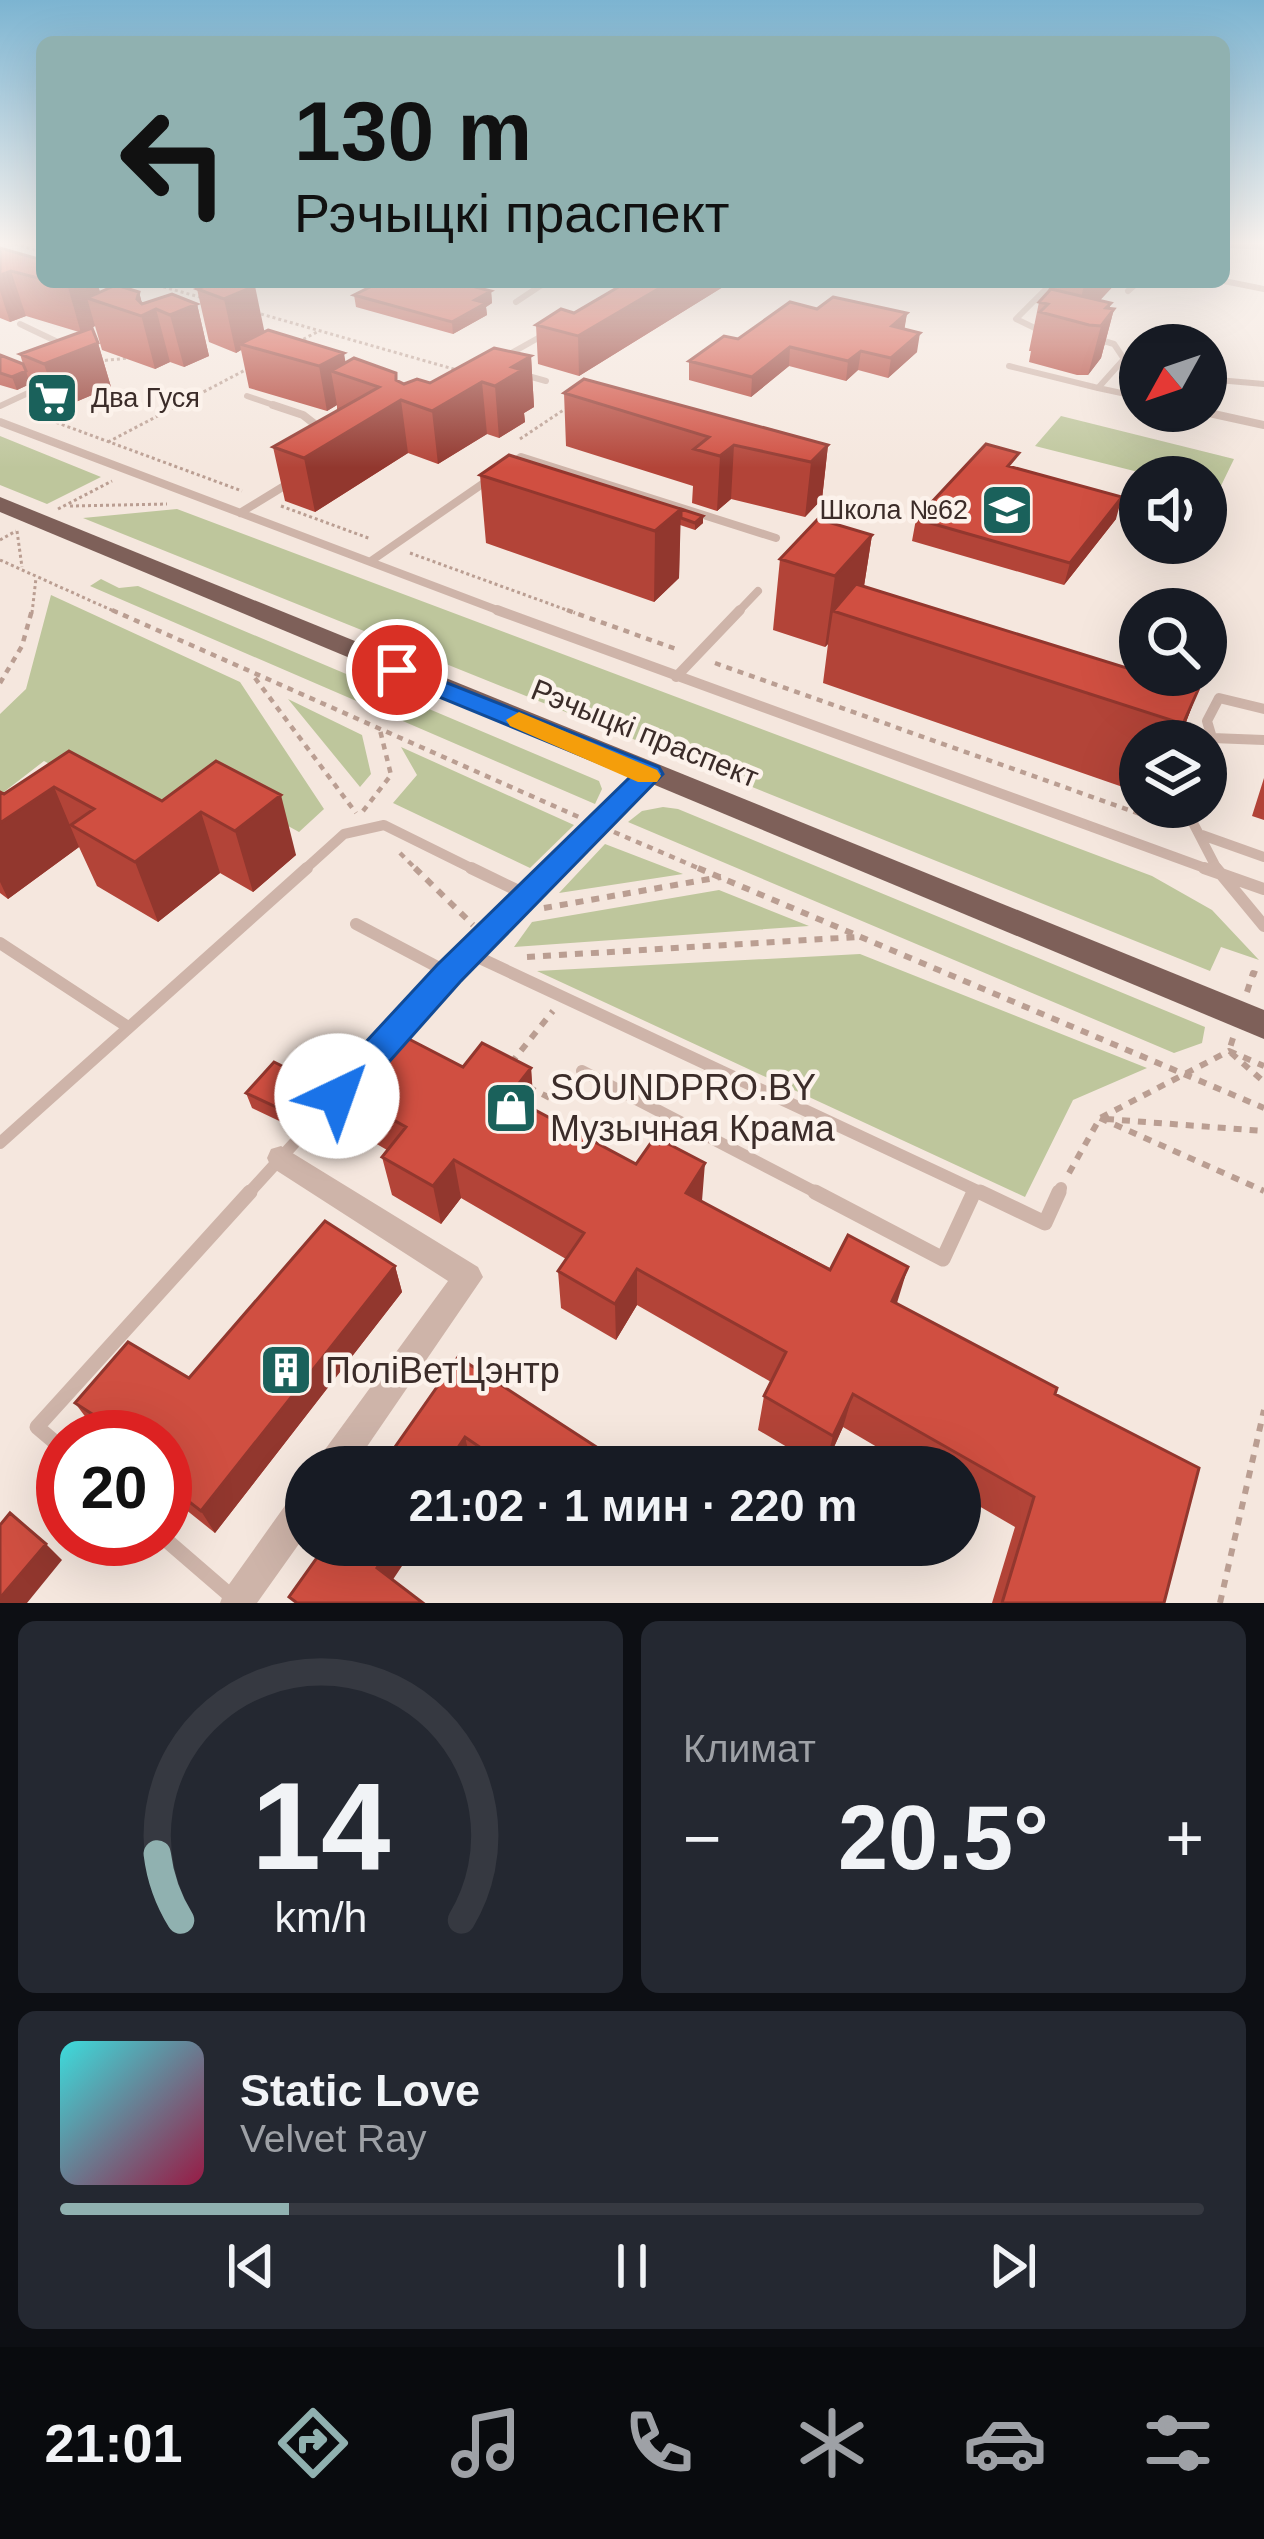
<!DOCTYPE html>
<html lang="ru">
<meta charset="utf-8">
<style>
body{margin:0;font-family:Arial,sans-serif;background:#242831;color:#f1f3f6;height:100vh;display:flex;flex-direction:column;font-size:45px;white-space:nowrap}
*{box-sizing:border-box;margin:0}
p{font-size:39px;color:#9ea1a6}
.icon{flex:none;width:66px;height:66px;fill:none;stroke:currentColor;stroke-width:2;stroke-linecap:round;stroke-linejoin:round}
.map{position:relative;height:1603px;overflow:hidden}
.drawer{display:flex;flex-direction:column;gap:18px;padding:18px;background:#0d0f14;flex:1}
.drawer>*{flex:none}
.guide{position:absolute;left:36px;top:36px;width:1194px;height:252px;border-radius:18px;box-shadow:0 12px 48px #0002;background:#90b1b0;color:#111;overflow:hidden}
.needle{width:78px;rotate:230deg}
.fabs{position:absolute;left:1119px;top:324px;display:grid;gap:24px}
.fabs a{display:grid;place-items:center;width:108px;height:108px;border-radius:50%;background:#171b24;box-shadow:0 12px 48px #0002;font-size:60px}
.speed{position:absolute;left:36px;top:1410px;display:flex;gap:24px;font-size:60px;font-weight:700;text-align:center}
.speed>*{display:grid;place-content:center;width:156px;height:156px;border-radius:50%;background:#171b24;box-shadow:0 12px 48px #0002;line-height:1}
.speed .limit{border:18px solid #d22;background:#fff;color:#111}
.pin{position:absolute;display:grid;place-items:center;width:102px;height:102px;color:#fff;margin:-51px;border:6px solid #fff;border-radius:50%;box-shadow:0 3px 12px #0007}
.me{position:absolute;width:132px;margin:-66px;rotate:42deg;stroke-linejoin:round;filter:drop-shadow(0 0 9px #0008)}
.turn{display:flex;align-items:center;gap:42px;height:252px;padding:0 60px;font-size:54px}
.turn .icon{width:156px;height:156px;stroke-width:2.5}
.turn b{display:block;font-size:84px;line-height:102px}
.big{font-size:90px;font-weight:700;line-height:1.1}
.drawer .widget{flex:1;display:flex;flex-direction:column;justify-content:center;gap:18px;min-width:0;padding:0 42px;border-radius:18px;background:#242831}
.drawer .dial{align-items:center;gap:0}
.dial svg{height:312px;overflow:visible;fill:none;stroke:#363941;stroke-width:7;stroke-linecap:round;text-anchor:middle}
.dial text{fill:#f1f3f6;stroke:none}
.song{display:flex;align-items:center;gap:36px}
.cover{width:144px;height:144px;border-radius:18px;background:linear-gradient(135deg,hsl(180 70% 55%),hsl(340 70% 35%))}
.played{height:12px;border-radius:6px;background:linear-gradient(90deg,#90b1b0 20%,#363941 20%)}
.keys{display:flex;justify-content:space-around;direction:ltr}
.heat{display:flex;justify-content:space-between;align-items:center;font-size:66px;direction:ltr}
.drawer .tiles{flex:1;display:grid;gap:18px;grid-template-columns:1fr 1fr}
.widget:last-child{grid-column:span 2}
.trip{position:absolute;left:285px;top:1446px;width:696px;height:120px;border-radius:60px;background:#171b24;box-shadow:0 12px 48px #0002;font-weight:700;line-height:120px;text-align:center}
.tab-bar{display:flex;height:192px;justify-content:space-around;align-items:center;background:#090b0e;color:#9ea1a6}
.tab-bar .icon{width:84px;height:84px}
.tab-bar .current{color:#90b1b0}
.tab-bar b{font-size:54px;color:#f1f3f6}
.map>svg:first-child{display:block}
.green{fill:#bec69c}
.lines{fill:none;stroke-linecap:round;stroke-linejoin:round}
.path-far2{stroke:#ba9e92;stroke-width:3;stroke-dasharray:3 3;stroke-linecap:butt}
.path-far1{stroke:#ba9e92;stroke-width:4.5;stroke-dasharray:6 6;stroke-linecap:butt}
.path{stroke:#ba9e92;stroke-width:6;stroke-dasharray:8 8;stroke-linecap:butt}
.service-far4{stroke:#ceb4a9;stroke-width:6}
.service-far3{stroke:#ceb4a9;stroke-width:8}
.service-far2{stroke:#ceb4a9;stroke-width:10}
.service-far1{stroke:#ceb4a9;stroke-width:12}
.service{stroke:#ceb4a9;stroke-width:15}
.minor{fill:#ceb4a9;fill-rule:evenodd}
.tertiary{fill:#ceb4a9;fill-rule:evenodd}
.primary{fill:#7e6059;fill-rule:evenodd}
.wall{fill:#b34438}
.shaded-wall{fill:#92372e}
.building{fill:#d04f41;stroke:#92372e;stroke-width:3}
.route{fill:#1a73e8;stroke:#114b97;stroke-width:3}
.slow{fill:#f59e0b}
.labels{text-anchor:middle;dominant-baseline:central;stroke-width:9;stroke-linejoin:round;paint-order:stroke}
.far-poi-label{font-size:27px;fill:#3b2c29;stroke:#fcf2eb;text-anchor:start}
.street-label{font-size:30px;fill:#3b2c29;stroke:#fcf2eb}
.near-poi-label{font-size:36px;fill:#3b2c29;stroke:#fcf2eb;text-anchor:start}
</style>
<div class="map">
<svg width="1264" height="1603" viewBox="0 0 1264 1603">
<rect width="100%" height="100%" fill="#f5e7de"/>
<!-- green -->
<path class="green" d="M1061,416L1234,459L1218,492L1206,489V477H1158L1035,446Z
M0,436L101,477L47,504L0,485Z
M177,509L1152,876L1212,910L1259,960L1221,947L1210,971L83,518Z
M101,579L119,588L138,586L599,781L602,789L595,804L90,586Z
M51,595L240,682L324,809L299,832L239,799L187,839L44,761L0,795V714L26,689Z
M288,699L362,735L371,774L360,787Z
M401,747L574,825L530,868L393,803L417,775Z
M663,807L678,809L1205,1027L1202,1043L1174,1053L628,822L642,811Z
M605,844L683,874L559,893Z
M719,890L809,926L514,947L532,922Z
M860,954L1147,1068L1073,1100L1025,1197L537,971Z"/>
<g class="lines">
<!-- path-far2 -->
<path class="path-far2" d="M15,244L42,252
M146,282L203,298
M261,314L457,370
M298,342L319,331
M99,361L129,358
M28,412L242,491
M520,439L565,409
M108,442L251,367
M70,506L167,504
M281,506L371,539
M58,509L112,481
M17,531L22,567
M0,540L16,531
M410,553L575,613
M0,560L118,613
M32,613L36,578"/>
<!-- path-far1 -->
<path class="path-far1" d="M112,610L581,818
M567,610L676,649
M715,663L1174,826
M255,678L356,813
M0,683L22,646L32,610
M363,811L391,775L380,730
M614,832L705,871
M400,853L418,871"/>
<!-- path -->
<path class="path" d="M415,868L473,925
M698,868L1264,1108
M544,908L721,877
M527,957L857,937
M1247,992L1253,973L1264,977
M1233,1038L1229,1051L1264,1082
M511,1063L553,1011
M528,1087L550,1098
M1100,1118L1264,1191
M1106,1119L1264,1131
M1069,1173L1100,1118L1229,1051L1264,1066
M1220,1603L1264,1410"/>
<!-- service-far4 -->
<path class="service-far4" d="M1224,281L1264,289
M1041,282L1047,288L1016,319L1043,332
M1128,291L1138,282
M516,302L546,282
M20,324L64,345
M1097,339L1114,344L1124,359L1098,388L1140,397
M501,359L547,333
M1009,366L1098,388
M521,374L546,381
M1206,379L1264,384
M247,396L282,408
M0,406L41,387"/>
<!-- service-far3 -->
<path class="service-far3" d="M273,405L303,415L321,429
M1200,411L1264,425
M0,422L505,613
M512,464L521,457L776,538
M240,513L294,480
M371,561L491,478
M737,613L758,591"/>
<!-- service-far2 -->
<path class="service-far2" d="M497,610L1213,871
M676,677L740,610
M1212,738L1264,740
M1206,761L1212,738L1207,721L1219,698L1264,709
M1193,807L1190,817L1218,871
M1202,835L1264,857
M303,871L344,834L384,825L477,871
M553,871L650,774"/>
<!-- service-far1 -->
<path class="service-far1" d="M471,868L527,895
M1204,868L1264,889
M1216,868L1264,926
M356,924L449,973
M0,943L128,1027
M469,953L986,1195
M582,1071L821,1195
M0,1143L307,868
M247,1195L449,973L556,868
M973,1195L975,1191
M1058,1195L1061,1188"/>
<!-- service -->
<path class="service" d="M815,1192L943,1259L974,1192
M980,1192L1045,1223L1059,1192
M63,1449L37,1427L250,1192
M165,1539L239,1603"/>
<!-- minor -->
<path class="minor" d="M281,1146L478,1267L483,1277L353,1467H317L321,1455L448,1281L271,1167L267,1158L271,1149Z
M306,1488V1534L257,1603H220L225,1590L294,1493Z"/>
<!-- tertiary -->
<path class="tertiary" d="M1224,244H1264V250L1230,248Z"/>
<!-- primary -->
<path class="primary" d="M0,497L1264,1010V1039L0,512Z"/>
</g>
<!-- wall -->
<path class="wall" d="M0,248L42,260V282H97L100,292H139L142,304H197L209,356L184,367L170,362L155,369L102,350L95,326L92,328L98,343L111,387L59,409L35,398L30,384L17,390L0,385V355L23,364L20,354L79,332L26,316L10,322L0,318Z
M215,282L264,331L404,384L430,383L531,356L534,407L524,413L525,422L499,438L487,434L438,464L408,453L315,512L285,501L273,447L337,411V405L327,411L249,388L241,350L236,353L209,342L197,289Z
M627,282H731L579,376L538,364L536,325L574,313Z
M1050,282H1117L1100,300L1111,303L1109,308L1114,309L1101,358L1088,375H1077L1029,362L1031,351H1029L1039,302L1048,293Z
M491,291L492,303L486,307L487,315L453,334L356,307L354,295Z
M817,309L907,313L904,329L917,352L888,378L858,370L846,381L789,366L751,397L689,380V361L738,339Z
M564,393L828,445L822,499L805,517L731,499L717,511L692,503L693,486L566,446Z
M1015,468L1116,519L1064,585L912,541L916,519Z
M480,475L703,523L695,530L680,525L679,578L654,602L486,543Z
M872,535L864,586L1198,690L1179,741H1140V793L823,683L828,644L825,647L773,630L780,559Z
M69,751L162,801L216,761L296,855L253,892L220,873L158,922L97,886L79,847L8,899L0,893V792L4,794Z
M1264,778V820L1252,816Z
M463,1067L531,1068L533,1109L702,1201L897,1303L1055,1394L1164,1603H992L1015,1527L960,1495V1467H911L843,1427L825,1467H821L758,1430L764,1396L771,1382L637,1305L616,1340L561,1308L558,1271L566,1259L461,1198L441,1224L392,1195L382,1157L387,1150L363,1136L352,1097Z
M316,1083L321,1098L294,1128L252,1108L246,1093Z
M395,1266L402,1292L215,1533L165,1493V1437H108L93,1427L75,1403L189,1378Z
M458,1357L618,1467H478L471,1462L467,1467H381Z"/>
<!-- shaded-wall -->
<path class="shaded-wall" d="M11,271L26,316L10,322L0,291V275Z
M78,282H97L103,303L87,298L95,326L81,333L68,287Z
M670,282H731L579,376L578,336Z
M1087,282H1117L1079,323L1076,322L1084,285Z
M255,286L266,339L240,344L241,350L236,353L224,299Z
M491,291L492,303L486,307L487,315L453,334L452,322L475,300Z
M139,292L145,314L156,309L170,362L155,369L137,299Z
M1111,303L1106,318L1114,309L1101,358L1088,375L1101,326L1106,308Z
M197,304L209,356L184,367L170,315Z
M907,313L904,332L892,326Z
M920,333L917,352L888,378L891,358Z
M98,343L111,387L59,409L44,364Z
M790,347L789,366L751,397L752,377Z
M861,351L858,370L846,381L848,361Z
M344,353L348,377L331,371L337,405L327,411L319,366Z
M531,356L534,407L524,413L525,422L499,438L495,386L512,367Z
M26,371L30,384L17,390L12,377Z
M482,382L487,434L438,464L432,411Z
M401,400L408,453L315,512L304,458Z
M734,445L731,499L717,511L720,456Z
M828,445L822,499L805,517L811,462Z
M1122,497L1116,519L1064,585L1070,563Z
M681,509L679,578L654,602L655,531Z
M703,516V523L695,530V523Z
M872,535L861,605L833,611L828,644L825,647L835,576Z
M1198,690L1179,741H1177L1183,724Z
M54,787L79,847L8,899L0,882V823Z
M281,795L296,855L253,892L235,831Z
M201,812L220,873L158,922L135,862Z
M531,1068L534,1108L514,1136L509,1096Z
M316,1083L321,1098L294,1128L289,1113Z
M454,1160L461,1198L441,1224L433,1186Z
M705,1163L702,1201L686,1193Z
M395,1266L402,1292L215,1533L201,1511Z
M908,1267L897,1303L892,1301Z
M637,1269V1305L616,1340L615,1304Z
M853,1394L843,1427L825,1467L833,1436Z
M465,1437L471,1462L467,1467H445Z
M46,1544L62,1560L27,1603H0V1598Z
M392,1545H416L386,1590L377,1568Z"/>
<!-- building -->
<path class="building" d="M0,248L42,260V279L11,271L0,275Z
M51,282H78L68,287Z
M215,282H243L255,286L224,299L197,289Z
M380,282H456L491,291L475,300L486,303L452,322L354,295Z
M627,282H670L578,336L536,325L561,309L574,313Z
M116,285L139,292L137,299L142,304L172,294L197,304L170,315L156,309L141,316L87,298Z
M1051,289L1111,303L1106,308L1114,309L1101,326L1089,325L1040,312L1048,304L1039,302Z
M833,297L907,313L892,326L920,333L891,358L861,351L848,361L790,347L752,377L689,361L724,336L738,339L790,302L817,309Z
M92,328L98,343L44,364L20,354Z
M268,330L344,353L319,366L240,344Z
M494,348L531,356L512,367L522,370L495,386L482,382L432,411L401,400L304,458L273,447L379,387L331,371L354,358L396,373V380L404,384L417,379L430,383Z
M0,355L23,364L26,371L12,377L0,373Z
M584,379L828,445L811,462L734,445L720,456L694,449L709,437L564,393Z
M986,444L1019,453L1008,466L1122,497L1070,563L916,519Z
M509,455L681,509L655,531L480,475Z
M681,509L703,516L695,523L681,518Z
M818,519L872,535L835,576L780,559Z
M856,584L1140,672V675H1149L1198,690L1183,724L833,611Z
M69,751L162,801L216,761L281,795L235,831L201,812L135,862L71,825L94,809L54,787L0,823V792L4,794Z
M405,1037L463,1067L482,1043L531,1068L509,1096L636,1164L655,1137L705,1163L686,1193L830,1270L848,1235L908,1267L892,1301L1057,1388L1055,1394L1199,1468L1164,1603H1002L1034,1497L853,1394L833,1436L764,1396L786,1352L637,1269L615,1304L558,1271L584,1233L454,1160L433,1186L382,1157L406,1127L352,1097Z
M274,1062L316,1083L289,1113L246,1093Z
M325,1221L395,1266L201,1511L165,1483V1437H128L75,1403L128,1342L189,1378Z
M458,1357L618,1461L615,1467H509L465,1437L445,1467H381Z
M10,1513L46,1544L0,1598V1525Z
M326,1545H392L377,1568L423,1603H297L289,1597Z"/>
<!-- sky -->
<linearGradient id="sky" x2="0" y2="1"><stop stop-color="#7cb4d1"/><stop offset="0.52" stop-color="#faf4f0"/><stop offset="1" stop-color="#faf4f0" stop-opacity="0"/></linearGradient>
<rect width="1264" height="468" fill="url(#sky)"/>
<!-- route -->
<path class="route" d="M397,663L659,767L663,774L460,982L349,1107L337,1111L325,1107L320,1096L325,1086L437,965L631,776L388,676V665Z"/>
<!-- slow -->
<path class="slow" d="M519,712L657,770L661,776L657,782H638L510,726L506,720Z"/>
<!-- icons -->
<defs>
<g id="supermarket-square" transform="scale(2.7)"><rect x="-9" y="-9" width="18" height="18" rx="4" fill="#1a615b" stroke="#fcf2eb"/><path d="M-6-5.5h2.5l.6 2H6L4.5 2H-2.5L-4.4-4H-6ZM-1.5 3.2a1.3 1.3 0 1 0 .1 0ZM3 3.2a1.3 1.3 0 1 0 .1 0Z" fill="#fff"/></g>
<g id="school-square" transform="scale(2.7)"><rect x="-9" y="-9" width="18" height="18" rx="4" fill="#1a615b" stroke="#fcf2eb"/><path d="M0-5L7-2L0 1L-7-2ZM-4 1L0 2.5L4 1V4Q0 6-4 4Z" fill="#fff"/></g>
<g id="shop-square" transform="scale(2.7)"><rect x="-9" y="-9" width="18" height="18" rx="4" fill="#1a615b" stroke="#fcf2eb"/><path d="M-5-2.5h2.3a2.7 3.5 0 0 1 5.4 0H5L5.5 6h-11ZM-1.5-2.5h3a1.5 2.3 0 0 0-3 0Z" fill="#fff"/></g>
<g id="building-square" transform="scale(2.7)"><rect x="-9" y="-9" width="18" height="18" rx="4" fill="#1a615b" stroke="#fcf2eb"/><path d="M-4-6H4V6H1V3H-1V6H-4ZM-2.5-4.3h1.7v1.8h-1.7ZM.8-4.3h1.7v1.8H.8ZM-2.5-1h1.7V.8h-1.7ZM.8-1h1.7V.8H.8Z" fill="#fff"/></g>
</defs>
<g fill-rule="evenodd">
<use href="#supermarket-square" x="52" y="398"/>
<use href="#school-square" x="1007" y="510"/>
<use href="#shop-square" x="511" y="1108"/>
<use href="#building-square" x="286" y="1370"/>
</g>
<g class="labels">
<!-- far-poi labels -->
<g class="far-poi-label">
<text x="91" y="398">Два Гуся</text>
<text x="968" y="510" text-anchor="end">Школа №62</text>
</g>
<!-- street labels -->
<g class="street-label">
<text transform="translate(645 733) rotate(22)">Рэчыцкі праспект</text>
</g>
<!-- near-poi labels -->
<g class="near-poi-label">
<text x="550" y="1087">SOUNDPRO.BY<tspan x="550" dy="41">Музычная Крама</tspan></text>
<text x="325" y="1370">ПоліВетЦэнтр</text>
</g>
</g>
</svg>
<div class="fabs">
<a><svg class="needle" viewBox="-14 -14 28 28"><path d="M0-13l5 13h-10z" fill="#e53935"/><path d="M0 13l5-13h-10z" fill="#9ea1a6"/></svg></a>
<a><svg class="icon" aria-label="sound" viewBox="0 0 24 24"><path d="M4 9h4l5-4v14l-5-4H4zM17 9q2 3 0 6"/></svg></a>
<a><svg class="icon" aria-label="search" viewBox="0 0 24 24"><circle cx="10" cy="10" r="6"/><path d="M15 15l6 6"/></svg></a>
<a><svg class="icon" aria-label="layers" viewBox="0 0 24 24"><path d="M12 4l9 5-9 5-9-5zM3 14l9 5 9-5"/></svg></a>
</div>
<div class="speed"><div class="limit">20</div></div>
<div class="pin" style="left:397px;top:670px;background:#d93025"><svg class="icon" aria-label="arrive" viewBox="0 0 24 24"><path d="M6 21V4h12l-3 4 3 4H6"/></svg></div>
<svg class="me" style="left:337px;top:1096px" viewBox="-20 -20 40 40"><circle r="19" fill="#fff"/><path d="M0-13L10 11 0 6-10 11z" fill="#1a73e8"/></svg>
<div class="trip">21:02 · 1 мин · 220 m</div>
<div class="guide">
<div class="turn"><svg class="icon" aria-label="left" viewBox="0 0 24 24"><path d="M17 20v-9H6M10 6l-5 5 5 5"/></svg><div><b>130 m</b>Рэчыцкі праспект</div></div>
</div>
</div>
<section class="drawer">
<div class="tiles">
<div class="widget dial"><svg viewBox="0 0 100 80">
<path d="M14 69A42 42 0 1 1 86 69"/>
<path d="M14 69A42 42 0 0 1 8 52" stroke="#90b1b0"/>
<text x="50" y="56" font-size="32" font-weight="700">14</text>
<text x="50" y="72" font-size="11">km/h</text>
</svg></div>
<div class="widget"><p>Климат</p>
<div class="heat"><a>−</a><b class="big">20.5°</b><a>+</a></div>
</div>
<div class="widget">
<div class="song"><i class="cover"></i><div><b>Static Love</b><p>Velvet Ray</p></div></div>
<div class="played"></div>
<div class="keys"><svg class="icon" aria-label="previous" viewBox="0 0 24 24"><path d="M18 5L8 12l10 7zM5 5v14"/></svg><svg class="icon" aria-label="pause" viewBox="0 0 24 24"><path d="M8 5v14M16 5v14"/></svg><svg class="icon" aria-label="next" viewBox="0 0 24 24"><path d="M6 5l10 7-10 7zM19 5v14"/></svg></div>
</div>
</div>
</section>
<nav class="tab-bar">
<b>21:01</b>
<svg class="icon current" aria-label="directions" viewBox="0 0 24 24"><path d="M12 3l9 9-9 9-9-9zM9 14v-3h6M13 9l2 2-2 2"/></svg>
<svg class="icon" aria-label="music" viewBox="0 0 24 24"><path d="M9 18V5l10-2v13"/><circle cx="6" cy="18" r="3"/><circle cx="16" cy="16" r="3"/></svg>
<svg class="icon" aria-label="phone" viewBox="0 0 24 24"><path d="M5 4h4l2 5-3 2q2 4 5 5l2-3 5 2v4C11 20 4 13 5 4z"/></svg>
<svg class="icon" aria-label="climate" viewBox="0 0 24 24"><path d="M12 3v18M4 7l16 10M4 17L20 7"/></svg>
<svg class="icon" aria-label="car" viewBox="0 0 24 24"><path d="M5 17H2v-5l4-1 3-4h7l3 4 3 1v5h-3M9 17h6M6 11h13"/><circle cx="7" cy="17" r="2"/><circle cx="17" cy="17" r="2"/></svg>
<svg class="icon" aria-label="filters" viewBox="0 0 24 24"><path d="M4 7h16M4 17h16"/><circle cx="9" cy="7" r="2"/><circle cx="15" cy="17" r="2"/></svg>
</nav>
